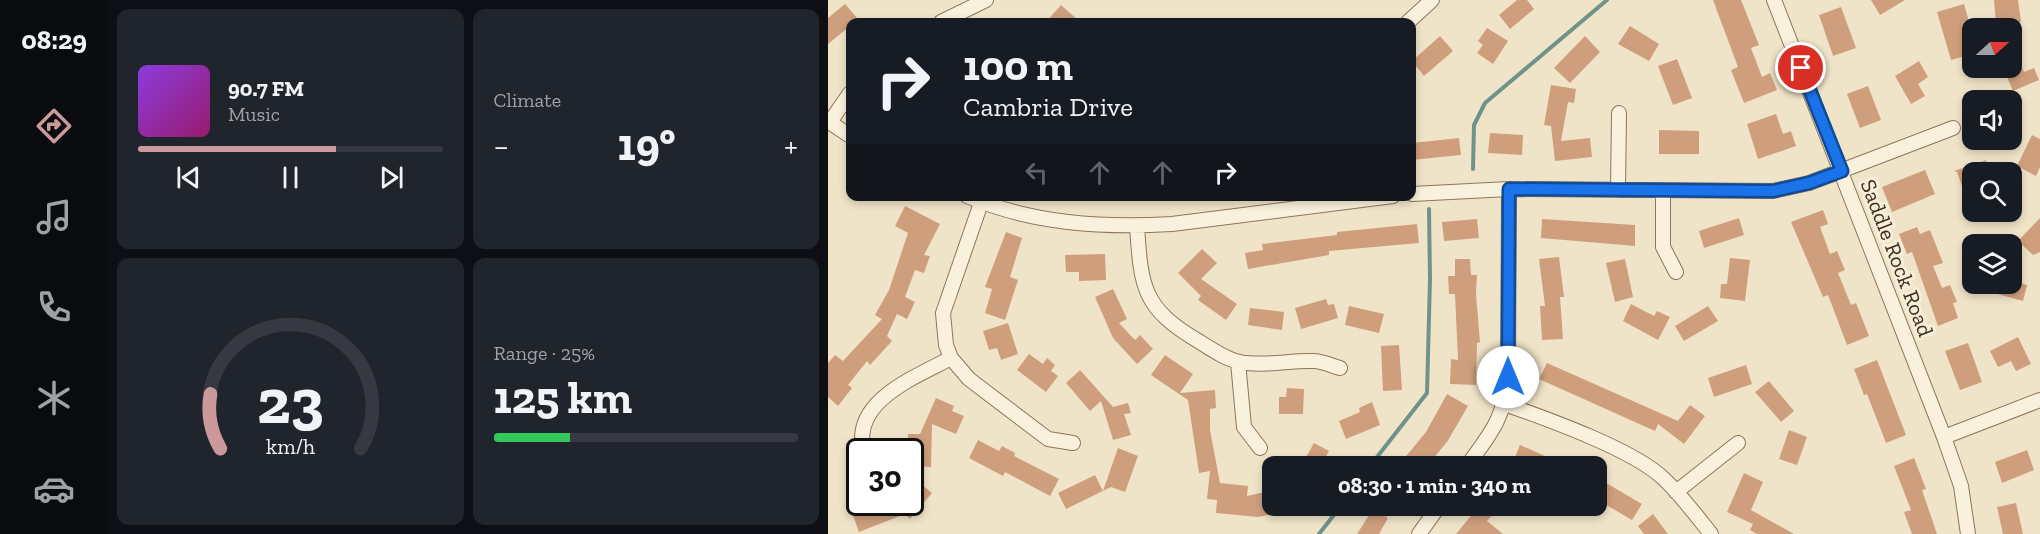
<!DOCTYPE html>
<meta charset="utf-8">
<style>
body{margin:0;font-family:"Zilla Slab",serif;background:#20242c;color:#f1f3f6;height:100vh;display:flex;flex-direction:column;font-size:22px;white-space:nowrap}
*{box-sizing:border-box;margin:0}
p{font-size:20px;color:#9ea1a6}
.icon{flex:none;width:33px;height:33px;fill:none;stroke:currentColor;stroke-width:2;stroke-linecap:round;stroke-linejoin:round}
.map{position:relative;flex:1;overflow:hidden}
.sheet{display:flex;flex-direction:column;gap:9px;padding:9px;background:#0d0f14;width:720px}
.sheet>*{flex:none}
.top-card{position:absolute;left:18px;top:18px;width:570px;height:183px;border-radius:12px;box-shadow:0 3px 9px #0003;background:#171b24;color:#f1f3f6;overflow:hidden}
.needle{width:39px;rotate:69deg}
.tools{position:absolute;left:1134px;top:18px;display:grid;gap:12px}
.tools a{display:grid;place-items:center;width:60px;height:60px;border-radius:12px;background:#171b24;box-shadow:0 3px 9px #0003;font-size:30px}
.speed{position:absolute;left:18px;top:438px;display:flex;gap:12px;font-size:30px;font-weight:700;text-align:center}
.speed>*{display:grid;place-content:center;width:78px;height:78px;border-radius:50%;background:#171b24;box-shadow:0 3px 9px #0003;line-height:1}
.speed .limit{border:3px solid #111;border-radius:9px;background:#fff;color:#111}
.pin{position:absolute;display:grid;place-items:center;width:51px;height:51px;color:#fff;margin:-26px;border:3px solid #fff;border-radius:50%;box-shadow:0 2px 6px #0007}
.me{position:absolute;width:66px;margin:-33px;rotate:0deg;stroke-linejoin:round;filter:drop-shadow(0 0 4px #0008)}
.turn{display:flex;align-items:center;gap:21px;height:126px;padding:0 18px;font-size:27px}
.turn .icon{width:78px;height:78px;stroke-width:2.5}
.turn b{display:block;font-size:42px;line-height:51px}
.lanes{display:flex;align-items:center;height:57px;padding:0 18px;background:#0003;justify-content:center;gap:30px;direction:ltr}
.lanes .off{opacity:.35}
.big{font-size:45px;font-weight:700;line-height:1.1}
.sheet .card{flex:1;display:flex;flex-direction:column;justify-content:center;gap:9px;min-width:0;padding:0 21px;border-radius:12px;background:#20242c}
.sheet .dial{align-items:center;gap:0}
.dial svg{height:156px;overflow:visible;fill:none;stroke:#363941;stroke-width:7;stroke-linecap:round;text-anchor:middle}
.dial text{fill:#f1f3f6;stroke:none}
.song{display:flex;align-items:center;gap:18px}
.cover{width:72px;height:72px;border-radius:9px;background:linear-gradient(135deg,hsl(270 70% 55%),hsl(320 70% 35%))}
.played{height:6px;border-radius:3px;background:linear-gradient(90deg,#cc999b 65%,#363941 65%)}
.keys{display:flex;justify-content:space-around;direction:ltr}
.heat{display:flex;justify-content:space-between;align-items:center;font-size:33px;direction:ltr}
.charge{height:9px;border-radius:4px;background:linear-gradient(90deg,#34c759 25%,#363941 0)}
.sheet .tiles{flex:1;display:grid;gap:9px;grid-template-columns:repeat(2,1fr)}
.trip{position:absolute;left:434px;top:456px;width:345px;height:60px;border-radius:12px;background:#171b24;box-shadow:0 3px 9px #0003;font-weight:700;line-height:60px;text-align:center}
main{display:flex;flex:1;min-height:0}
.menu{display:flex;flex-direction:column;width:108px;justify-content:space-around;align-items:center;background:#090b0e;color:#9ea1a6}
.menu .icon{width:42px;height:42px}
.menu .selected{color:#cc999b}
.menu b{font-size:27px;color:#f1f3f6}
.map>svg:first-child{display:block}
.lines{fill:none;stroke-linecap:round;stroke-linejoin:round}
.stream{stroke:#6f938a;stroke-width:4}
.building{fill:#cf9f7d}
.street-casing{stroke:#8d765c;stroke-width:16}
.street{stroke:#faf1dc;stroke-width:14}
.route-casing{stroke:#114b97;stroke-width:15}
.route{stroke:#1a73e8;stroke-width:10}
.labels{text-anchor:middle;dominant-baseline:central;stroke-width:6;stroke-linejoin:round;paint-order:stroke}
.street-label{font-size:22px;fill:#3d2e20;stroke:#f7eed8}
</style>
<main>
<nav class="menu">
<b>08:29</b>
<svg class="icon selected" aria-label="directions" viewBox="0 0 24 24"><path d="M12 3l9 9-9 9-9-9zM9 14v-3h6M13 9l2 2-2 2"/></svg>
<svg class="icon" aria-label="music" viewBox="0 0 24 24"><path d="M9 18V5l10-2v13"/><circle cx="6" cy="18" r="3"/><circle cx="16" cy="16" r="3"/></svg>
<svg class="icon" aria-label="phone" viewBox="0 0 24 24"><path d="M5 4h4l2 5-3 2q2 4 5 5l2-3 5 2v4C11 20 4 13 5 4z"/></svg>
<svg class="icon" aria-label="climate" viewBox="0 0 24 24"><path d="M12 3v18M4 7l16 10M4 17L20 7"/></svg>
<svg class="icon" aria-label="car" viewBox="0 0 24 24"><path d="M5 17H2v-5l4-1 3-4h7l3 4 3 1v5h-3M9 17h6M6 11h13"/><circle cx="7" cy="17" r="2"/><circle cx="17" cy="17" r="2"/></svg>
</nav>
<section class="sheet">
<div class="tiles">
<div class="card">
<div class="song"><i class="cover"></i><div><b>90.7 FM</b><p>Music</p></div></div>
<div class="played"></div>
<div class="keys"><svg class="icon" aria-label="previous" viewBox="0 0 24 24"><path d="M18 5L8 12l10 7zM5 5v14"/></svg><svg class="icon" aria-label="pause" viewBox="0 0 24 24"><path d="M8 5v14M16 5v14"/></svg><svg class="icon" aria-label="next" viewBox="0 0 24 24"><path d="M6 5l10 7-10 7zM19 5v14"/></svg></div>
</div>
<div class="card"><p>Climate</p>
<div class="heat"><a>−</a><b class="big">19°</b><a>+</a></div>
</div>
<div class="card dial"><svg viewBox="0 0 100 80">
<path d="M14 69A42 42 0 1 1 86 69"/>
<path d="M14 69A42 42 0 0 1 9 41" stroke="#cc999b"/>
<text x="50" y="56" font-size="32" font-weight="700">23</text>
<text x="50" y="72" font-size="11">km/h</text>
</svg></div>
<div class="card"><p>Range · 25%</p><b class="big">125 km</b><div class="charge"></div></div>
</div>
</section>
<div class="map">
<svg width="1212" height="534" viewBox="0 0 1212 534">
<rect width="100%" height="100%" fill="#f0e4c8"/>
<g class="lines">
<!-- stream -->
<path class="stream" d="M645,169L646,125L657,103L779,0
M542,466L599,393L602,279L601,209
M491,534L513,506"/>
</g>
<!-- building -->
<path class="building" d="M689,0H699L706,9L682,29L671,15Z
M885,0H913L931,45L923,48L934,77L942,73L949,90L916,103L903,70L910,67Z
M1043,0H1077L1052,15Z
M1166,0H1190L1193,22L1168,24Z
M17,4L30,19L22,22V26L0,44V18Z
M1136,4L1142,25L1137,26L1144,54L1123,60L1109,12Z
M233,5L252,22H218Z
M1013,7L1028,48L1005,56L991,15Z
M802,26L831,44L821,61L790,44Z
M659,28L680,41L665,64L649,53L655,45L650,41Z
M612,36L625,51L596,76L584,61Z
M757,36L772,52L742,83L726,68Z
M1184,42L1196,72L1206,68L1211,80L1185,91L1175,68H1184Z
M849,59L864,98L845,105L830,66Z
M1091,61L1100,77L1090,84L1097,96L1083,104L1067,76Z
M723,85L748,89L746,103L740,102L733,141L762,138L764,157L727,161L723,126L716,125Z
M1040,86L1053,120L1032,128L1019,94Z
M948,114L955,134L963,131L968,146L930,159L919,124Z
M831,130L871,131V154H831Z
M662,133L695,135L694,155L660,153Z
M1204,135L1212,139V167L1208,176L1189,166Z
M631,138L633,155L584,160V143Z
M1158,160L1162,172H1144L1143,212L1129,172L1126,171Z
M1097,170L1107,194L1064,212L1054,187Z
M77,206L112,224L96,255L102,256L96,273L87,270L77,297L87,302L79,319L69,314L59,336L64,341L42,365L39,361L20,385L24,388L10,406L0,397V363L7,355L15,361L54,319L47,315L61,290L80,233L67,226Z
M995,210L1000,224L992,227L1002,254L1009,251L1017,270L1010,273L1023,305L1028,303L1041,336L1019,345L1000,295L995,297L963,222Z
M911,218L916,235L876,248L871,231Z
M1212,218V252L1205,255L1190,241Z
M649,219L651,238L616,241L614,222Z
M714,219L807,225V246L713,238Z
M589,224L591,243L501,251V255L420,269L417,253L435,250L434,244L509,235V232Z
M1089,227L1092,234L1102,230L1115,263L1105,266L1114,288L1122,285L1129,302L1125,303L1130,318L1110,326L1084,252L1079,254L1071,234Z
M178,232L194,238L182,277L190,280L177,320L157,313L164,289L157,287Z
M374,249L389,263L373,279L409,304L398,320L370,300L373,296L350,273Z
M277,254L278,280L251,281V272H238L237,255Z
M731,257L736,297H732L735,339L714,340L712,306H717L711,259Z
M902,258L922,260L917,301L892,298L893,284H899Z
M627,259H642L643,275H649L648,294L652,342L649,343L648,385L622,384L623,359L630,360L627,294H621L620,276H627Z
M797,259L805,297L787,302L778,263Z
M1184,281L1199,285L1195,301L1166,293L1169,284H1184Z
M285,289L299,319L291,323L307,340L312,335L325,349L309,364L285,338L267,297Z
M498,299L500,305L506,304L510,318L473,329L467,308Z
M803,304L826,316L829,311L842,317L830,340L795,321Z
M521,306L556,314L551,333L517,325Z
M880,306L890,321L856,341L847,326Z
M422,308L456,312L454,330L420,325Z
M180,323L190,354L173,360L169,348L161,350L155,331Z
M1190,337L1203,364L1188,371L1183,361L1170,367L1162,351Z
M1140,343L1154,382L1132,390L1117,351Z
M571,345L574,390L555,391L553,346Z
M201,354L215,364L219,358L227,365L223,371L230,376L218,392L189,370Z
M337,355L365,374L352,393L387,390L388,408L382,409V430L392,483L420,486L419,496L441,491L444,506H463V510L430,517L388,513L389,500L379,499L382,471L371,473L360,400L323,375Z
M1049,360L1078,435L1058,443L1039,394L1036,395L1026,369Z
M719,363L850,421L862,405L877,416L856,444L830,424L827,431L711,379Z
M918,365L924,384L886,397L880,378Z
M252,370L285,407L300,403L303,413L296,414L303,435L285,440L273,401L262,411L238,383Z
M941,381L966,411L953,422L927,392Z
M459,388L476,389L475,414H451V397H458Z
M619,394L640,406L619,442L599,466H570L598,432Z
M108,398L126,406L124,411L136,416L128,434L104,424L103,467L82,466L80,434H92Z
M544,402L552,425L518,439L511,421L532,412L531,408Z
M961,430L979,437L969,465L951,459Z
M150,440L171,451L174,446L187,453L186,456L231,479L222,496L177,472L175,476L141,458Z
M486,443L501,451L493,466H473Z
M692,445L740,466H696L685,462Z
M290,448L310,456L297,492L283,487L238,509L230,493L267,475L275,491Z
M1199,450L1206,470L1174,483L1167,462Z
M1086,458L1098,489L1094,490L1109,534H1084L1076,512L1083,510L1066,466Z
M916,473L935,482L923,510L966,534H929L922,530L925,524L899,512Z
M82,475L104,493L82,519L77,514L31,532L23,510L41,504L44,511L68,502H82Z
M768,477L814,504L804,520L768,499Z
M1188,503L1195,534H1175L1169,507Z
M547,506H567L558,517L560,518L551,534H529Z
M651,506H673L659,521L675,534H628Z
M825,514L840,534H816L810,526Z"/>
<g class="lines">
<!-- street casing -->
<g class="street-casing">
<path id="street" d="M946,0L1116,437L1133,486L1140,534
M113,22L158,0
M580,22L604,0
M0,121L22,136
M2,122L22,93
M790,190L791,113
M835,191V247L848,272
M584,194L681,189L945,191L981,183L1125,128
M139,196C205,224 274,228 344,224L565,196
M153,203L115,313L118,345L123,358L141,379L220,439L245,443
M309,226C313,288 315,309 372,342C383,349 399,360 412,362C437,367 461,360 486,361C494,361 504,366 512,368
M410,362L416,427L432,448
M677,404C719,419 804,449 835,478C853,495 868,515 883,534
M1116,437L1212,400
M36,452C22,401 88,377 123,358
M639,466C663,433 676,419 680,377L681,189
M848,492L910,443
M591,534L611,506"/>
</g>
<!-- street -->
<use href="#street" class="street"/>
</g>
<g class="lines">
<!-- route casing -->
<g class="route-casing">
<path id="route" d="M680,377L681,189L945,191L981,183L1014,171L973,68"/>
</g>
<!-- route -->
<use href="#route" class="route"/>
</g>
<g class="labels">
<!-- street labels -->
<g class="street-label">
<text transform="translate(1069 258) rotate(69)">Saddle Rock Road</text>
</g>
</g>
</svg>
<div class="tools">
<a><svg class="needle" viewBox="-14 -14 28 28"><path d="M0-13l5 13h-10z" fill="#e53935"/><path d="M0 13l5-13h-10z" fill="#9ea1a6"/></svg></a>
<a><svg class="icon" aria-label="sound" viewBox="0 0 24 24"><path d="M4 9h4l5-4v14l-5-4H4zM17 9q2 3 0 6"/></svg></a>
<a><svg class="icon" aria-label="search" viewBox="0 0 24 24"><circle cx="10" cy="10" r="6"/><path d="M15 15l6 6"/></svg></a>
<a><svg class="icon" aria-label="layers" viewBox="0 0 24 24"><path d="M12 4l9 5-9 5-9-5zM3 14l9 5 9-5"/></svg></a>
</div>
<div class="speed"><div class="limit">30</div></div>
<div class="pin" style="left:973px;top:68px;background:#d93025"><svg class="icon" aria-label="arrive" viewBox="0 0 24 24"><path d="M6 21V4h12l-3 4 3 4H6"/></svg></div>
<svg class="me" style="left:680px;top:377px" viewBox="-20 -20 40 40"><circle r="19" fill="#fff"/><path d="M0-13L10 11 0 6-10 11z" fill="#1a73e8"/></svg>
<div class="trip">08:30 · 1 min · 340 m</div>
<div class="top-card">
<div class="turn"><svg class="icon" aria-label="right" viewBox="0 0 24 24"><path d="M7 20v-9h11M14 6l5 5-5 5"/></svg><div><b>100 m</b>Cambria Drive</div></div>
<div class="lanes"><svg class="icon off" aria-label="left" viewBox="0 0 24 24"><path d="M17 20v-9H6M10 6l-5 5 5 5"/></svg><svg class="icon off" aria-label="ahead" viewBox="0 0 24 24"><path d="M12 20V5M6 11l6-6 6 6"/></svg><svg class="icon off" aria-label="ahead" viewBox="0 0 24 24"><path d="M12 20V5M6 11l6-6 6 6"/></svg><svg class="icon" aria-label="right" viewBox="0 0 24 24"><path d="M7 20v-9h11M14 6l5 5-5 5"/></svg></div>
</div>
</div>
</main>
